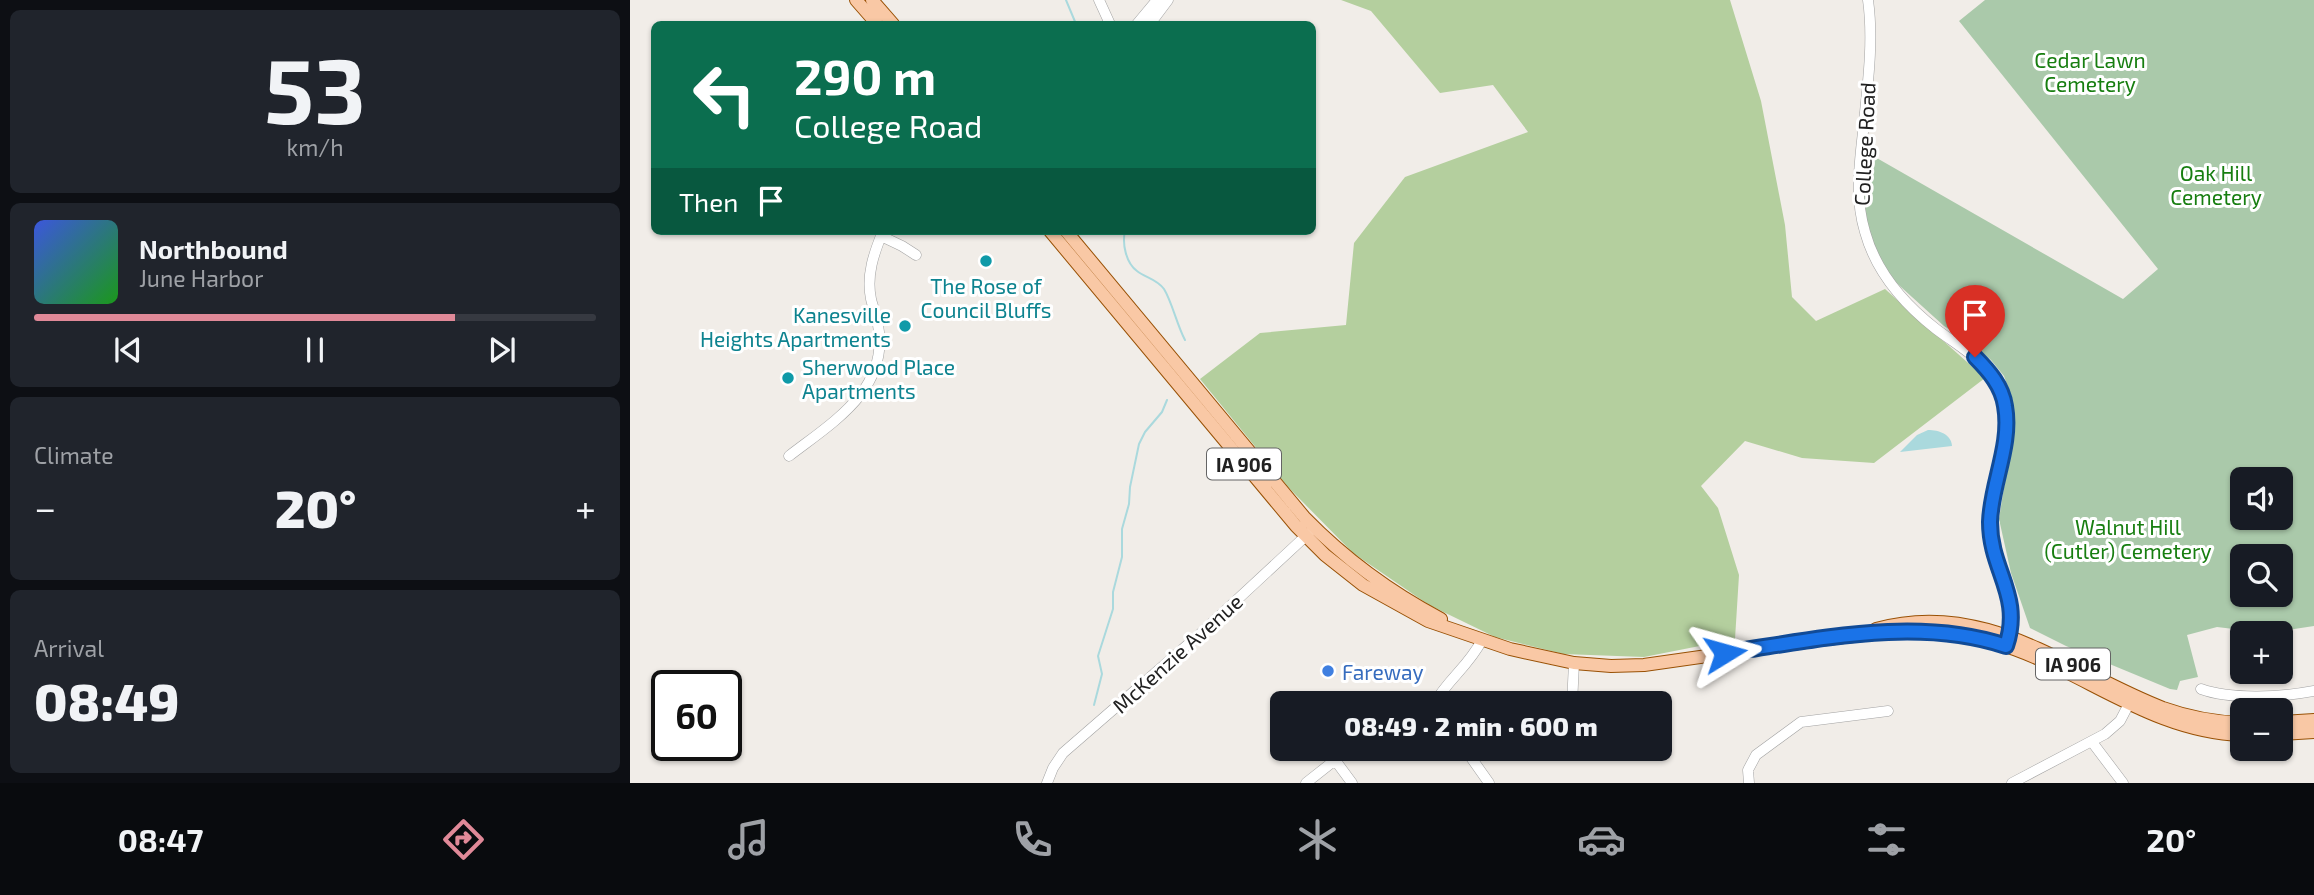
<!DOCTYPE html>
<meta charset="utf-8">
<style>
body{margin:0;font-family:"Exo 2",sans-serif;background:#20242c;color:#f1f3f6;height:100vh;display:flex;flex-direction:column;font-size:26px;white-space:nowrap}
*{box-sizing:border-box;margin:0}
p{font-size:23px;color:#9ea1a6}
.icon{flex:none;width:38px;height:38px;fill:none;stroke:currentColor;stroke-width:2;stroke-linecap:round;stroke-linejoin:round}
.map{position:relative;flex:1;overflow:hidden}
.drawer{display:flex;flex-direction:column;gap:10px;padding:10px;background:#0d0f14;width:630px}
.drawer>*{flex:none}
.top-card{position:absolute;left:21px;top:21px;width:665px;height:214px;border-radius:10px;box-shadow:0 2px 5px #0004;background:#0b6e4f;color:#fff;overflow:hidden}
.buttons{position:absolute;left:1600px;top:467px;display:grid;gap:14px}
.buttons a{display:grid;place-items:center;width:63px;height:63px;border-radius:10px;background:#171b24;box-shadow:0 2px 5px #0004;font-size:35px}
.speed{position:absolute;left:21px;top:670px;display:flex;gap:14px;font-size:35px;font-weight:700;text-align:center}
.speed>*{display:grid;place-content:center;width:91px;height:91px;border-radius:50%;background:#171b24;box-shadow:0 2px 5px #0004;line-height:1}
.speed .limit{border:4px solid #111;border-radius:10px;background:#fff;color:#111}
.pin{position:absolute;display:grid;place-items:center;width:60px;height:60px;color:#fff;margin:-72px -30px;border-radius:50% 50% 50% 0;rotate:-45deg;box-shadow:0 0 7px #0007}
.pin .icon{rotate:45deg}
.me{position:absolute;width:77px;margin:-38px;rotate:82deg;stroke-linejoin:round;filter:drop-shadow(0 0 5px #0008)}
.turn{display:flex;align-items:center;gap:24px;height:147px;padding:0 28px;font-size:32px}
.turn .icon{width:91px;height:91px;stroke-width:2.5}
.turn b{display:block;font-size:49px;line-height:60px}
.then{display:flex;align-items:center;height:66px;padding:0 28px;background:#0003;gap:14px;font-size:26px}
.big{font-size:52px;font-weight:800;line-height:1.1}
.drawer .card{flex:1;display:flex;flex-direction:column;justify-content:center;gap:10px;min-width:0;padding:0 24px;border-radius:10px;background:#20242c}
.drawer .dial{align-items:center;gap:0}
.dial b{font-size:91px;line-height:1}
.song{display:flex;align-items:center;gap:21px}
.cover{width:84px;height:84px;border-radius:10px;background:linear-gradient(135deg,hsl(230 70% 55%),hsl(120 70% 35%))}
.played{height:7px;border-radius:4px;background:linear-gradient(90deg,#e08998 75%,#363941 75%)}
.keys{display:flex;justify-content:space-around;direction:ltr}
.heat{display:flex;justify-content:space-between;align-items:center;font-size:38px;direction:ltr}
.trip{position:absolute;left:640px;top:691px;width:402px;height:70px;border-radius:10px;background:#171b24;box-shadow:0 2px 5px #0004;font-weight:800;line-height:70px;text-align:center}
.tabs{display:flex;height:112px;justify-content:space-around;align-items:center;background:#090b0e;color:#9ea1a6}
.tabs .icon{width:49px;height:49px}
.tabs .on{color:#e08998}
.tabs b{font-size:32px;color:#f1f3f6}
main{display:flex;flex:1;min-height:0}
.map>svg:first-child{display:block}
.forest{fill:#b4cf9e}
.cemetery{fill:#aac9aa;fill-rule:evenodd}
.water{fill:#aad9dd}
.lines{fill:none;stroke-linecap:round;stroke-linejoin:round}
.stream{stroke:#aad9dd;stroke-width:2}
.minor-casing{stroke:#a2a2a2;stroke-width:11}
.major-casing{stroke:#995105;stroke-width:14}
.minor{stroke:#fff;stroke-width:10}
.major{stroke:#f9c8a5;stroke-width:12}
.route-casing{stroke:#114b97;stroke-width:18}
.route{stroke:#1a73e8;stroke-width:12}
.culture-dot{fill:#0f9aa8;stroke:#fff;stroke-width:2.5}
.shop-dot{fill:#3f7fe0;stroke:#fff;stroke-width:2.5}
.labels{text-anchor:middle;dominant-baseline:central;stroke-width:6;stroke-linejoin:round;paint-order:stroke}
.shield{fill:#fff;stroke:#646464;stroke-width:2}
.shield-label{font-size:19px;font-weight:bold;fill:#212121}
.park-label{font-size:21px;fill:#177e10;stroke:#fff}
.street-label{font-size:21px;fill:#212121;stroke:#fff}
.culture-label{font-size:21px;fill:#0d838f;stroke:#fff}
.shop-label{font-size:21px;fill:#366cbe;stroke:#fff;text-anchor:start}
</style>
<main>
<section class="drawer">
<div class="card dial"><b>53</b><p>km/h</p></div>
<div class="card">
<div class="song"><i class="cover"></i><div><b>Northbound</b><p>June Harbor</p></div></div>
<div class="played"></div>
<div class="keys"><svg class="icon" aria-label="previous" viewBox="0 0 24 24"><path d="M18 5L8 12l10 7zM5 5v14"/></svg><svg class="icon" aria-label="pause" viewBox="0 0 24 24"><path d="M8 5v14M16 5v14"/></svg><svg class="icon" aria-label="next" viewBox="0 0 24 24"><path d="M6 5l10 7-10 7zM19 5v14"/></svg></div>
</div>
<div class="card"><p>Climate</p>
<div class="heat"><a>−</a><b class="big">20°</b><a>+</a></div>
</div>
<div class="card"><p>Arrival</p><b class="big">08:49</b></div>
</section>
<div class="map">
<svg width="1684" height="783" viewBox="0 0 1684 783">
<rect width="100%" height="100%" fill="#f1ede8"/>
<!-- forest -->
<path class="forest" d="M711,0H1100L1131,101L1155,225L1162,297L1186,321L1255,289L1355,378L1244,463L1172,458L1115,441L1071,486L1088,508L1109,575L1105,639L1014,657L933,654L865,637L799,605L723,553L658,487L570,379L630,333L716,325L724,243L775,177L898,132L863,85L810,93L741,11Z"/>
<!-- cemetery -->
<path class="cemetery" d="M1355,0H1684V626L1637,633L1587,627L1557,635L1568,677L1550,681L1547,690L1540,689L1436,646L1400,628L1381,573L1369,519L1385,417L1382,398L1374,376L1361,360L1344,345L1314,326L1250,268L1228,201L1231,149L1493,299L1528,269L1329,21ZM1612,480H1650V518H1612ZM1612,556H1650V595H1612Z"/>
<!-- water -->
<path class="water" d="M1298,430C1309,430 1321,434 1322,446L1270,452L1287,435Z"/>
<g class="lines">
<!-- stream -->
<path class="stream" d="M436,0L446,24
M495,231C492,244 496,263 507,271C516,278 527,279 534,289C542,302 547,325 555,340
M464,705L472,674L468,656L483,609V592L492,557V529L499,504L500,487L509,444L515,432L532,412L537,400"/>
<!-- minor casing -->
<g class="minor-casing">
<path id="minor" d="M469,0L480,24
M1238,0C1244,43 1237,90 1233,132C1229,167 1225,199 1235,232C1246,272 1274,304 1306,329C1331,348 1361,363 1372,395C1387,438 1357,491 1361,537C1364,580 1393,596 1377,644
M507,24L527,0
M520,24L538,0
M251,236L272,246L286,255
M159,456C203,422 260,389 248,325C247,316 243,308 241,299C236,275 244,253 253,231
M1571,689C1601,700 1653,697 1684,691
M804,704C818,679 838,667 852,640
M942,704L944,663
M1462,742L1493,783
M835,749L859,783
M705,760L722,783
M417,783L423,768L433,753L569,635L679,533
M676,783L719,749
M1119,783L1118,770L1126,755L1171,722L1258,711
M1382,783L1475,734L1490,721L1502,698"/>
</g>
<!-- major casing -->
<g class="major-casing">
<path id="major" d="M226,0L247,24
M242,0L263,24
M420,231L666,526L695,555L733,585L798,621L880,649L944,663L981,666L1014,665C1063,658 1112,651 1161,644C1228,635 1299,623 1366,643C1451,668 1519,732 1612,735
M436,231L675,518C715,559 760,592 811,619
M1246,629C1356,598 1437,671 1533,708C1558,717 1585,722 1612,723
M1650,722L1684,720
M1650,734L1684,732"/>
</g>
<!-- minor -->
<use href="#minor" class="minor"/>
<!-- major -->
<use href="#major" class="major"/>
</g>
<g class="lines">
<!-- route casing -->
<g class="route-casing">
<path id="route" d="M1095,653C1186,640 1286,616 1376,646C1393,595 1360,571 1360,522C1361,484 1382,445 1375,406C1372,386 1359,371 1345,357"/>
</g>
<!-- route -->
<use href="#route" class="route"/>
</g>
<!-- markers -->
<g class="culture-dot">
<circle cx="356" cy="261" r="7"/>
<circle cx="275" cy="326" r="7"/>
<circle cx="158" cy="378" r="7"/>
</g>
<circle class="shop-dot" cx="698" cy="671" r="7"/>
<g class="labels">
<!-- shield labels -->
<g class="shield">
<rect x="577" y="448.5" width="74" height="31" rx="5"/>
<rect x="1406" y="648.5" width="74" height="31" rx="5"/>
</g>
<g class="shield-label">
<text x="614" y="464">IA 906</text>
<text x="1443" y="664">IA 906</text>
</g>
<!-- park labels -->
<g class="park-label">
<text x="1460" y="59">Cedar Lawn<tspan x="1460" dy="24">Cemetery</tspan></text>
<text x="1586" y="172">Oak Hill<tspan x="1586" dy="24">Cemetery</tspan></text>
<text x="1498" y="526">Walnut Hill<tspan x="1498" dy="24">(Cutler) Cemetery</tspan></text>
</g>
<!-- street labels -->
<g class="street-label">
<text transform="translate(1234 144) rotate(-87)">College Road</text>
<text transform="translate(547 653) rotate(-42)">McKenzie Avenue</text>
</g>
<!-- culture labels -->
<g class="culture-label">
<text x="356" y="285">The Rose of<tspan x="356" dy="24">Council Bluffs</tspan></text>
<text x="261" y="314" text-anchor="end">Kanesville<tspan x="261" dy="24">Heights Apartments</tspan></text>
<text x="172" y="366" text-anchor="start">Sherwood Place<tspan x="172" dy="24">Apartments</tspan></text>
</g>
<!-- shop labels -->
<g class="shop-label">
<text x="712" y="671">Fareway</text>
</g>
</g>
</svg>
<div class="buttons">
<a><svg class="icon" aria-label="sound" viewBox="0 0 24 24"><path d="M4 9h4l5-4v14l-5-4H4zM17 9q2 3 0 6"/></svg></a>
<a><svg class="icon" aria-label="search" viewBox="0 0 24 24"><circle cx="10" cy="10" r="6"/><path d="M15 15l6 6"/></svg></a>
<a>+</a>
<a>−</a>
</div>
<div class="speed"><div class="limit">60</div></div>
<div class="pin" style="left:1345px;top:357px;background:#d93025"><svg class="icon" aria-label="arrive" viewBox="0 0 24 24"><path d="M6 21V4h12l-3 4 3 4H6"/></svg></div>
<svg class="me" style="left:1095px;top:653px" viewBox="-20 -20 40 40"><path d="M0-17L14 15 0 8-14 15z" fill="#1a73e8" stroke="#fff" stroke-width="4"/></svg>
<div class="trip">08:49 · 2 min · 600 m</div>
<div class="top-card">
<div class="turn"><svg class="icon" aria-label="left" viewBox="0 0 24 24"><path d="M17 20v-9H6M10 6l-5 5 5 5"/></svg><div><b>290 m</b>College Road</div></div>
<div class="then">Then<svg class="icon" aria-label="arrive" viewBox="0 0 24 24"><path d="M6 21V4h12l-3 4 3 4H6"/></svg></div>
</div>
</div>
</main>
<nav class="tabs">
<b>08:47</b>
<svg class="icon on" aria-label="directions" viewBox="0 0 24 24"><path d="M12 3l9 9-9 9-9-9zM9 14v-3h6M13 9l2 2-2 2"/></svg>
<svg class="icon" aria-label="music" viewBox="0 0 24 24"><path d="M9 18V5l10-2v13"/><circle cx="6" cy="18" r="3"/><circle cx="16" cy="16" r="3"/></svg>
<svg class="icon" aria-label="phone" viewBox="0 0 24 24"><path d="M5 4h4l2 5-3 2q2 4 5 5l2-3 5 2v4C11 20 4 13 5 4z"/></svg>
<svg class="icon" aria-label="climate" viewBox="0 0 24 24"><path d="M12 3v18M4 7l16 10M4 17L20 7"/></svg>
<svg class="icon" aria-label="car" viewBox="0 0 24 24"><path d="M5 17H2v-5l4-1 3-4h7l3 4 3 1v5h-3M9 17h6M6 11h13"/><circle cx="7" cy="17" r="2"/><circle cx="17" cy="17" r="2"/></svg>
<svg class="icon" aria-label="filters" viewBox="0 0 24 24"><path d="M4 7h16M4 17h16"/><circle cx="9" cy="7" r="2"/><circle cx="15" cy="17" r="2"/></svg>
<b>20°</b>
</nav>
